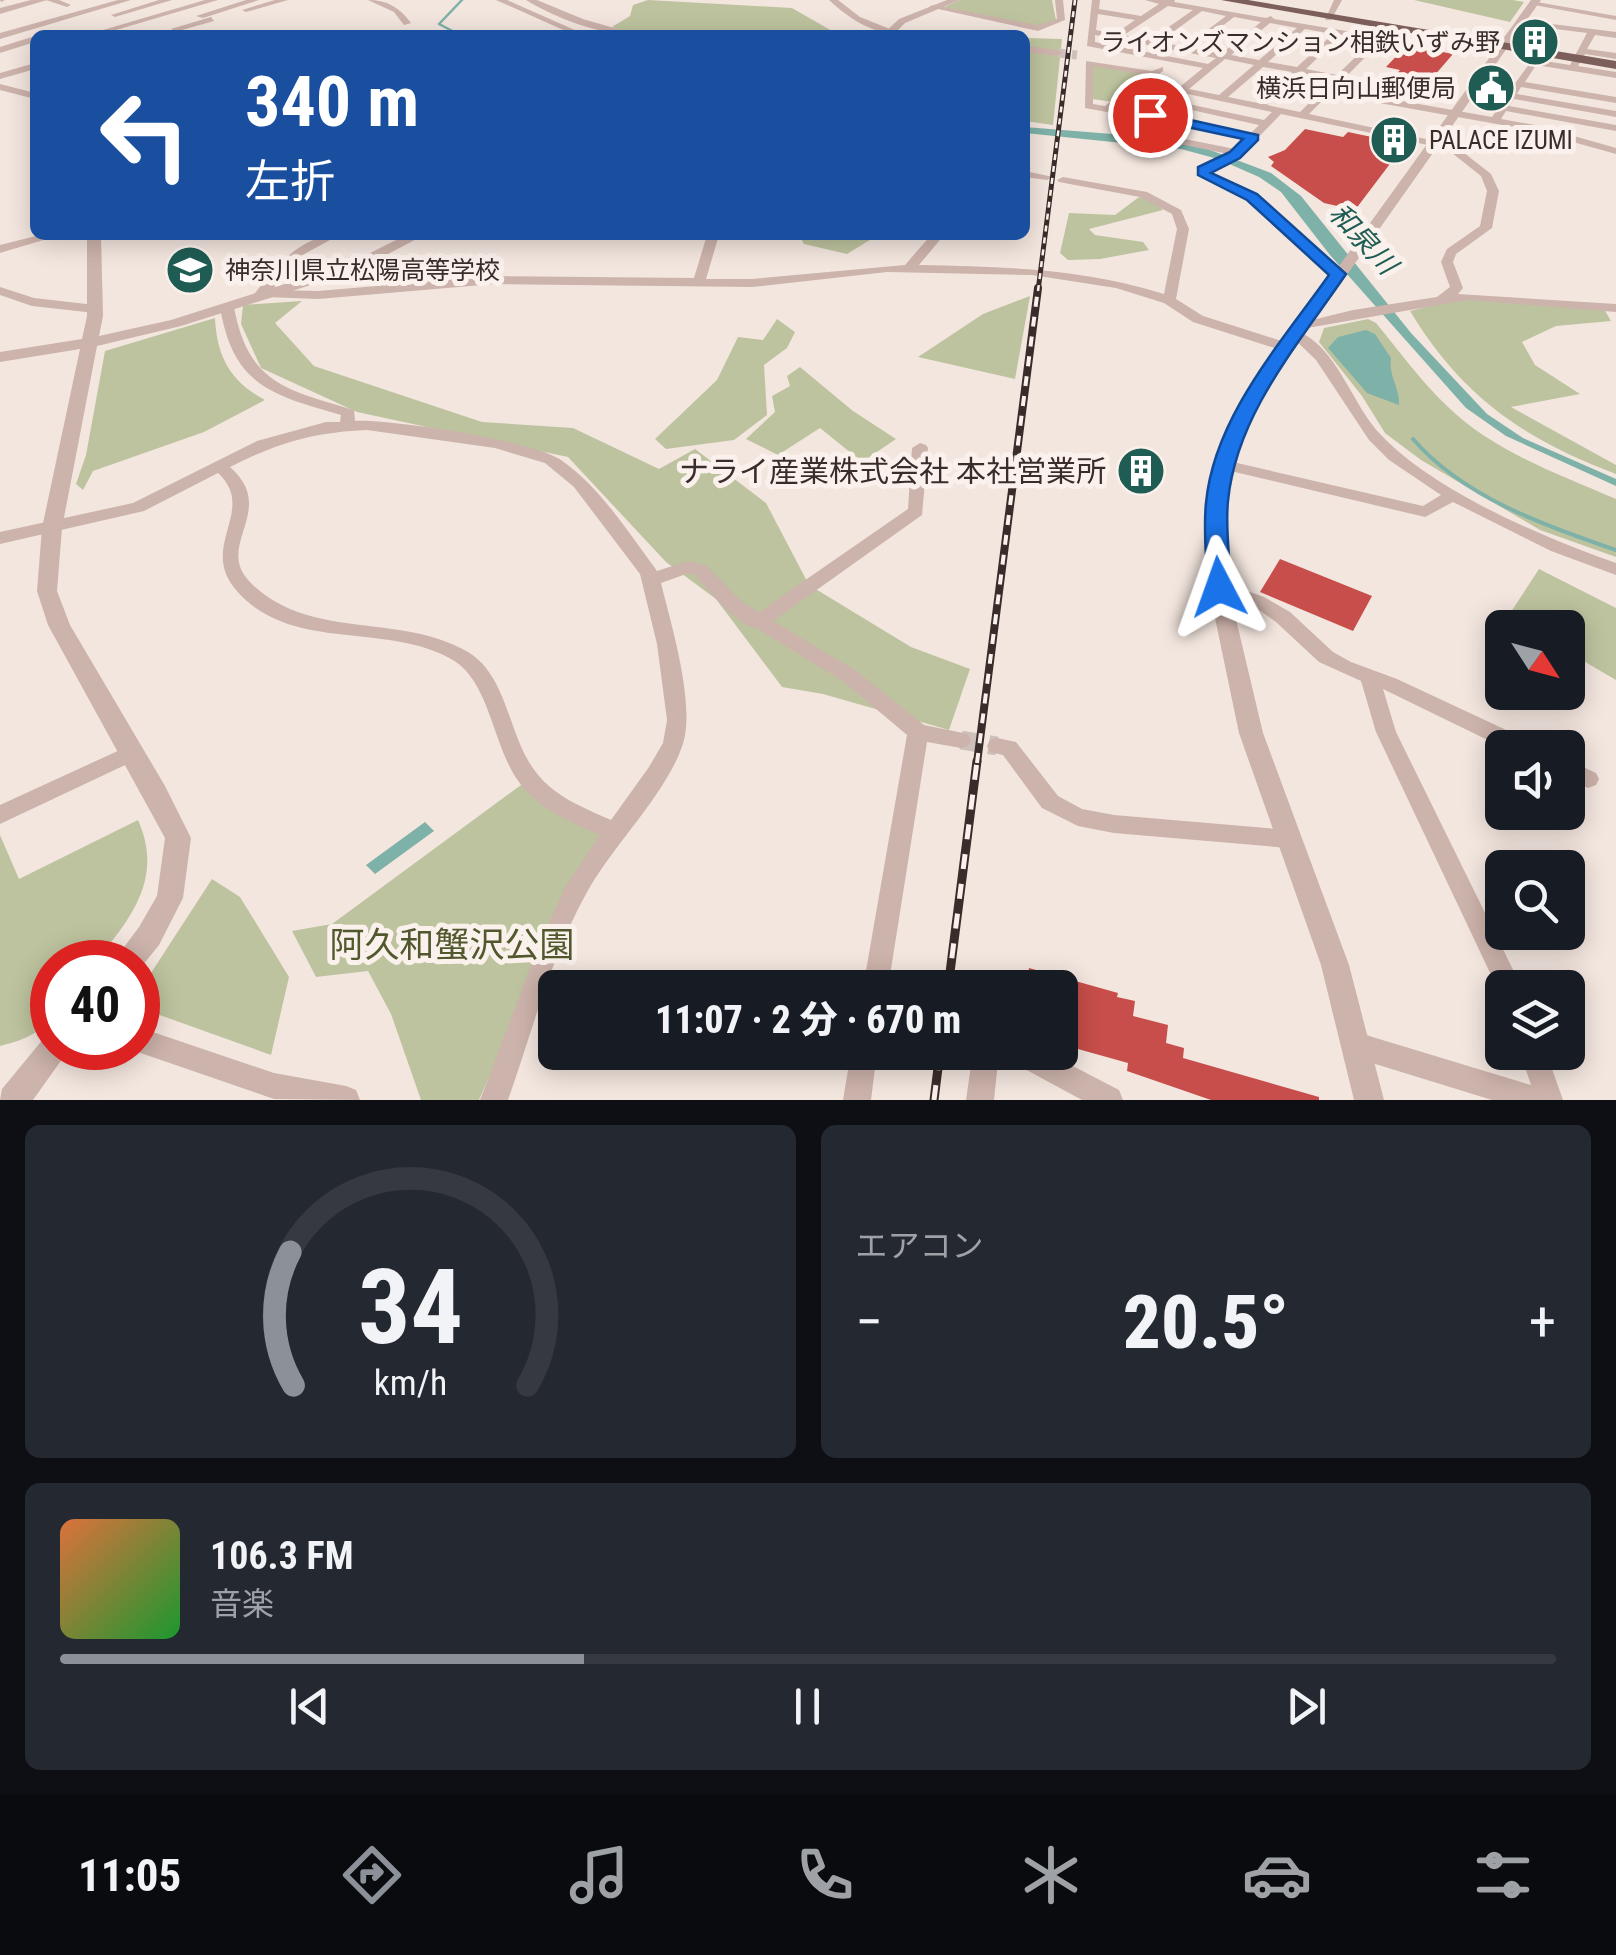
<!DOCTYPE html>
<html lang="ja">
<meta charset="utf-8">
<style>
body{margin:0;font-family:"Roboto Condensed","Noto Sans JP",sans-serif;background:#242831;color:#f1f3f6;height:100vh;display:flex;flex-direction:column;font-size:38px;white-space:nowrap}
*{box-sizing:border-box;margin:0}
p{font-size:32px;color:#9ea1a6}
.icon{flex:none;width:55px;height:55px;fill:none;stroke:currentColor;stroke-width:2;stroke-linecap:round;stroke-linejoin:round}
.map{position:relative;height:1100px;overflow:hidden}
.drawer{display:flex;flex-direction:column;gap:25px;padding:25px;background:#0d0f14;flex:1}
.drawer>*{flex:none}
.guide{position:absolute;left:30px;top:30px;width:1000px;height:210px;border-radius:15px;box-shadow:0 5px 25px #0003;background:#1a4fa0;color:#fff;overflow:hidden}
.needle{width:65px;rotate:126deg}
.tools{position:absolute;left:1485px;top:610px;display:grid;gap:20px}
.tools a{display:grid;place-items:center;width:100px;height:100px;border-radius:15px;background:#171b24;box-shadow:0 5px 25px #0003;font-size:50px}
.speed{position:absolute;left:30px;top:940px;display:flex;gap:20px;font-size:50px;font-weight:700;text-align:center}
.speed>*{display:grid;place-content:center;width:130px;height:130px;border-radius:50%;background:#171b24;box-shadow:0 5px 25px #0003;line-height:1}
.speed .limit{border:15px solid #d22;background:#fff;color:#111}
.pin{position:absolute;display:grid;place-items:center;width:85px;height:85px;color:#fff;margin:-42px;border:5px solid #fff;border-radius:50%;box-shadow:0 2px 10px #0007}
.me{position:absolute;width:110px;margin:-55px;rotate:356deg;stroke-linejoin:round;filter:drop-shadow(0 0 8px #0008)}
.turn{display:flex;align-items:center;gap:35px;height:210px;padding:0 50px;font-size:45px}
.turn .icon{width:130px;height:130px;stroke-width:2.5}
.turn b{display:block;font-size:70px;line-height:85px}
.big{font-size:75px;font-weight:800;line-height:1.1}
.drawer .widget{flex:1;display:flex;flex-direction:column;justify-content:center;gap:15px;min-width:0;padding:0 35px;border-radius:15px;background:#242831}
.drawer .dial{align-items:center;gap:0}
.dial svg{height:260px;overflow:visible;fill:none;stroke:#363941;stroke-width:7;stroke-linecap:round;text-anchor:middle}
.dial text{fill:#f1f3f6;stroke:none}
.song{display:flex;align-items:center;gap:30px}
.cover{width:120px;height:120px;border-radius:15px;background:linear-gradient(135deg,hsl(20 70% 55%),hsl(130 70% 35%))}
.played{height:10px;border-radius:5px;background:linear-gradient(90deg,#8c9099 35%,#363941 35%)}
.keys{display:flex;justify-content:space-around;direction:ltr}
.heat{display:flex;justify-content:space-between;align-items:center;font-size:55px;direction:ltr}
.drawer .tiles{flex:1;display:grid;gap:25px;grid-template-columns:1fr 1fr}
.widget:last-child{grid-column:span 2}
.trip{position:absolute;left:538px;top:970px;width:540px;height:100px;border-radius:15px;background:#171b24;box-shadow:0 5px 25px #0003;font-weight:800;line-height:100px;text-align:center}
.menu{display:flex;height:160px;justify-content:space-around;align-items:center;background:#090b0e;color:#9ea1a6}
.menu .icon{width:70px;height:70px}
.menu .current{color:#8c9099}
.menu b{font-size:45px;color:#f1f3f6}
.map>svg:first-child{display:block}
.green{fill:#bec39f}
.water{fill:#7eb1a8}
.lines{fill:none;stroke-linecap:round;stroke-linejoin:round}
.stream-far1{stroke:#7eb1a8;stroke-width:2.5}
.stream{stroke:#7eb1a8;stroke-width:4}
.building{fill:#c74e4a}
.minor-tunnel-far1{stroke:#cec1bb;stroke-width:9;stroke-dasharray:9 5;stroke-linecap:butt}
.minor-tunnel{stroke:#cec1bb;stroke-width:19;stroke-dasharray:19 9;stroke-linecap:butt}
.minor{fill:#ccb3ab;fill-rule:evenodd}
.tertiary{fill:#ccb3ab;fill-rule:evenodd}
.primary{fill:#7c5f5b;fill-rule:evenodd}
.rail-far2-casing{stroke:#3a2c2a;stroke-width:5}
.rail-far1-casing{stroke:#3a2c2a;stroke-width:8}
.rail-casing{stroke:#3a2c2a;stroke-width:9}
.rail-far2{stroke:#fbf1ec;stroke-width:2.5;stroke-dasharray:6;stroke-linecap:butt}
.rail-far1{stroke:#fbf1ec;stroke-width:4;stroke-dasharray:10;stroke-linecap:butt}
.rail{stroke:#fbf1ec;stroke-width:5;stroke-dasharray:15;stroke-linecap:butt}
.route{fill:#1a73e8;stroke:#114b97;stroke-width:2.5}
.labels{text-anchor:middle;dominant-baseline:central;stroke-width:10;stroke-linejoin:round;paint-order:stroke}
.far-poi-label{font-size:25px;fill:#3a2c2a;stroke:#fbf1ec;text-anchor:end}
.far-water-label{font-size:28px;font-style:italic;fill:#1f5c53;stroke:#fbf1ec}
.poi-label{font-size:30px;fill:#3a2c2a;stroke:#fbf1ec;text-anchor:end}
.near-park-label{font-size:35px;fill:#52582d;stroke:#fbf1ec}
</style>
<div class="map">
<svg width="1616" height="1100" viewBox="0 0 1616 1100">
<rect width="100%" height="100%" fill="#f3e6df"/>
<!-- green -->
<path class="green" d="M648,0L792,8L839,35H633L612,27L630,16L633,5Z
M960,0H1052L1056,20L1036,27L942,8Z
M1414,0H1513L1524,2L1510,22Z
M1025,38L1062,39L1053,125L1025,121Z
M1093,65L1149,74L1113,102L1092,99Z
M1139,197L1152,200L1163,210L1089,229L1095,235L1143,242L1149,250L1100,259L1068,260L1060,253L1069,213L1115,215Z
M805,235H878L847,254L804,244L801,239Z
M1030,296L1015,379L918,357L983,314Z
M1462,298L1604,309L1611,321L1556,326L1522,342L1535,365L1580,394L1511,407L1616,465V474C1524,439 1462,397 1410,311Z
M302,301L275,323L314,366L482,422L573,428L659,469L695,449L766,503L809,585L911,647L970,669L949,730L823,694L782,687L716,599L666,562L568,457L357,412L261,368L241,324L243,305Z
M215,318C217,357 230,381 265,400L204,432L93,471L83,490L76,484L86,455L105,351Z
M777,319L795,332L787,348L764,365L767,415L734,440L666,449L655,439L717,380L738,337L763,340Z
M1368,319L1376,323C1399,351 1421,381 1447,406C1493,451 1558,474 1616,499V557L1540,530L1421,460L1385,433L1362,396L1319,342L1324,328Z
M800,367L853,411L896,439L862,462L820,428L778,455L746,439L775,412L772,396L790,386L787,376Z
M1539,569L1616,608V680L1568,652V628L1523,627L1507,618Z
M521,785L542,800L607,834L572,885L479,1100H421L391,1014L368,971L316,977L292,931L332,924Z
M138,820C164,878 131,919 95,962H52C52,1015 57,1032 0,1046V835L19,879Z
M212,879L240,897L289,977L271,1055L154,1013L138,1002V993Z"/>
<!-- water -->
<path class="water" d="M1025,127L1149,137L1205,148L1271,173L1301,196L1411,333L1487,414L1523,438L1616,479V486L1506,436L1466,408L1330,255L1281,192L1259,177L1218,159L1181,149L1025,133Z
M1366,330L1375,334L1391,358C1388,375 1400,388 1399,405L1367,393L1328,348L1338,337Z
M425,822L434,831L375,874L366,865Z"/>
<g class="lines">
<!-- stream-far1 -->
<path class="stream-far1" d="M460,35L439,24L462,0"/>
<!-- stream -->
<path class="stream" d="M1413,439C1463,497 1545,526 1616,550"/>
</g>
<!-- building -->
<path class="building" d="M1407,45L1453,54L1434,76L1413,72L1393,96L1380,93L1400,70L1386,67Z
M1305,129L1343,137L1348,132L1405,144L1355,210L1324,203L1271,166L1274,162L1268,157L1285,150Z
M1280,559L1372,596L1353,631L1260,592Z
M1029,968L1118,993L1117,997L1135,1001L1133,1016L1168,1025L1166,1043L1184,1048L1183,1058L1319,1097V1100H1211L1127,1071L1128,1063L1060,1044V988H1026Z"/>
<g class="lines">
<!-- minor-tunnel-far1 -->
<path class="minor-tunnel-far1" d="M1058,53L1077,55"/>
<!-- minor-tunnel -->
<path class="minor-tunnel" d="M961,740L997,746"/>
<!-- minor -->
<path class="minor" d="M0,0H5L1,2Z
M46,0H59L71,5L67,7Z
M118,0H131L0,39V33Z
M159,0H172L115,17L111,15Z
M205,0H218L99,35H86Z
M246,0H259L203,18L196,16Z
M275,0H288L246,12L242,10Z
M368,0C388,0 400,8 411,23L404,25L394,12Z
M496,0H507L577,31L570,33Z
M526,0H537L583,19L638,35C601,35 557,19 526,0Z
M829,0H838L860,17L895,31C873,36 845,15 829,0Z
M1055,0H1063L1065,20L1038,31L929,7L933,5L1037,25L1057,19Z
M1092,0H1100L1099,9L1141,16L1159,4L1145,0H1175L1174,2L1266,18L1271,16L1274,19L1376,36L1384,34V38L1334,89L1492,117L1505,98L1472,92V88L1508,93L1533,59L1570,65L1587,33L1524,25L1521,20L1616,32V38L1595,35L1587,49L1616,53V59L1585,54L1578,66L1616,72V78L1536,65L1525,82L1616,97V103L1521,87L1517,94L1616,111V117L1514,99L1509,106L1616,125V131L1506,111L1501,119L1535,125L1616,148V154L1530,130L1329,94L1309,114L1454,145L1491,174L1499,191L1492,228L1456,254L1453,262L1463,288L1458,294L1616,304V312L1467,300L1296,330V324L1353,310L1437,297L1450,287L1441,262L1447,249L1480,226L1487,191L1481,176L1447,149L1281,114L1239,157L1211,172L1256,195L1343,274L1333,277L1248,199L1198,172L1228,154L1127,133V129L1148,112L1119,105L1107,112L1085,108L1086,61L1152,71L1163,67V71L1125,101L1154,108L1203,68L1087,46ZM1168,6L1193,10L1150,40L1124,35ZM1202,11L1226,16L1185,47L1159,42ZM1098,14L1135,20L1115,34L1096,30ZM1234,17L1261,22L1222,53L1194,48ZM1270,23L1297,28L1259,60L1231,55ZM1305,29L1333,34L1297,67L1268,62ZM1095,35L1216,58L1208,64L1095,42ZM1341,35L1372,41L1337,75L1306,69ZM1225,59L1254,65L1219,95L1189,89ZM1093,66L1146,75L1105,106L1093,104ZM1263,67L1292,72L1258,103L1228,97ZM1301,74L1333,80L1300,112L1267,105ZM1183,93L1272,112L1264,120L1174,101ZM1169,105L1259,125L1251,133L1158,114ZM1153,119L1246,139L1235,149L1139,130Z
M1334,0H1342L1331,20H1325Z
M1531,1L1616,16V20L1534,5Z
M211,17L214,21L175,32L171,29Z
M35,36V42L0,53V47Z
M1025,46L1058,50L1062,53L1058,56L1025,52Z
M35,63V69L0,79V73Z
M1025,171L1053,177L1047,180L1025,177Z
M1063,177L1147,192L1181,210L1189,229L1176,299L1203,316L1291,344V350H1281L1193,322L1164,303L1116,288L1032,275L887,272L752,287L494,284L318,299L266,297L259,301L252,297C275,268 299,235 339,235L299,257L272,290L318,291L494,276L694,278L707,235H719L706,279H752L905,265L931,235H944L919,265C1005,267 1080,268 1164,294L1177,229L1172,214L1140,197L1059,182L1057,180Z
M40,235H60L0,253V245Z
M0,287L34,298L95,305L102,309L95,313L32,306L0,295Z
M227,303L234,307C248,384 287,390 354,410L355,421C391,419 533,441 561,460C600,487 629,533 657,571L688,561L707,566L741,601L759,612L908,509L912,448L920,443L926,445L928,448L922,515L773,621L858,672L924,725L968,734L971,740L968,746L961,748L927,742L888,988H863L907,735L844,682L758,629C733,623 712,594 695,575L689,573L661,583C671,624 694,699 684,740C671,789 611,847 586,894C551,957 532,1032 508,1100H480L532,963L565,887L600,835C571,822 538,809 519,782C494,749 490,685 456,662C390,620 291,655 236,590C198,546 258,510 218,473L144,511L0,544V532L133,503L257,441L326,422H340L341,415C272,395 233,386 220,307ZM367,430L495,448L545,463L574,487L640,574L657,644L667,720L663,743L649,767L611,820C584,808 553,796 535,771C508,736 508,676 468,652C401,612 311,641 252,584C211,546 280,511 230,467C277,443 315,432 367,430Z
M1296,330C1339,348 1351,405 1382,436C1436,492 1542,537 1616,563V575L1551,551L1453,502L1425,517L1218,468L1216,465L1224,460L1423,506L1441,495L1389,460L1369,440L1316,360L1289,334Z
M1219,581L1264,597L1290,612L1333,652L1351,662L1397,679L1532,742L1535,748H1504L1383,689L1396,732L1522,988H1502L1501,996L1376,732L1361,681L1319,662L1276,622L1252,605L1213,591L1210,587L1213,583Z
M997,738L1016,742L1058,796L1082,809L1114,815L1288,830L1296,832L1299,839L1296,846L1288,848L1114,833L1078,826L1042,808L1003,755L990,752L987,746L990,740Z
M133,744L140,746L144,752L140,758L0,824V805Z
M1568,760L1596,773L1599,779L1596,785L1588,788L1568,779Z
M138,1027L274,1073L346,1086L356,1090L360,1100L274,1099L129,1049L138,1048Z
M1356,1032L1531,1085L1520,1052H1546L1563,1100H1492L1356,1058L1347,1054L1343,1045L1347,1036Z
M851,1052H877L871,1100H843Z
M973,1052H999L994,1100H966Z
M1006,1052H1046L1119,1090L1123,1100H1082L1010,1061Z"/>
<!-- tertiary -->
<path class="tertiary" d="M31,0H47L0,14V8Z
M947,0H960L905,23L893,35H882L899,19Z
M1531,0H1541L1267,388L1244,435L1227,501L1230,594L1263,733L1349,965L1384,1100H1354L1321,965L1239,733L1210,594L1207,501L1226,435L1251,388Z
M0,84L35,93V99L0,90Z
M87,235H101L103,316L99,336L171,320L348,264L406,235H424L358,270L181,326L97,346L62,528L57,591L70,625L165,786L191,838L183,898L159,945L138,971V962H113L139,927L157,896L165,838L48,625L37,591L42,528L80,349L0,362V352L82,339L87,316Z
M52,1034V1048H70L33,1100H0L2,1089L44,1038Z"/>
<!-- primary -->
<path class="primary" d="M1221,0H1248L1616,61V69Z"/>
<!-- rail-far2 casing -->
<g class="rail-far2-casing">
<path id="rail-far2" d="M1038,291L1075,0"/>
</g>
<!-- rail-far1 casing -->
<g class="rail-far1-casing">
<path id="rail-far1" d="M977,763L1038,288"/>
</g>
<!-- rail casing -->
<g class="rail-casing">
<path id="rail" d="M948,988L977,761
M934,1100L940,1052"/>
</g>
<!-- rail-far2 -->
<use href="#rail-far2" class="rail-far2"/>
<!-- rail-far1 -->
<use href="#rail-far1" class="rail-far1"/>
<!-- rail -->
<use href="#rail" class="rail"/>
</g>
<!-- route -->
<path class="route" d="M1150,111L1258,135V140L1240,158L1211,173L1257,194L1346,274C1299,343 1236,415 1228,501C1225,529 1230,559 1231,587L1219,595L1207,587C1207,559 1203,530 1206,503C1214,417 1281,343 1329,275L1247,200L1198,175V167L1230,152L1243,139L1145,118L1144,115Z"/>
<!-- icons -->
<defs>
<g id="building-disc" transform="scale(2.5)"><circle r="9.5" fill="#1f5c53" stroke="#fbf1ec"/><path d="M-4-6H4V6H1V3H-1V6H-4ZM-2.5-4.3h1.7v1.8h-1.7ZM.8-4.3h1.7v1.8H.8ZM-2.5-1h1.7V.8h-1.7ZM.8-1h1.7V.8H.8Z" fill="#fff"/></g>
<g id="civic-disc" transform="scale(2.5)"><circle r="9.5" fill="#1f5c53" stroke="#fbf1ec"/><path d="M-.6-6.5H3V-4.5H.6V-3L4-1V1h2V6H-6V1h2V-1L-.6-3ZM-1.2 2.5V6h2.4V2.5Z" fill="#fff"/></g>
<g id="school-disc" transform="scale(2.5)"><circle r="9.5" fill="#1f5c53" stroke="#fbf1ec"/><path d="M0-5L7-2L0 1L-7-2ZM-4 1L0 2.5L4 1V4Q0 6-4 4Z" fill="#fff"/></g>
</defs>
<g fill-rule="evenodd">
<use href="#building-disc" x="1535" y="42"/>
<use href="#civic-disc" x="1491" y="88"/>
<use href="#building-disc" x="1394" y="140"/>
<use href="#school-disc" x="190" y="270"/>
<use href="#building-disc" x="1141" y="471"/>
</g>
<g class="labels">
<!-- far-poi labels -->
<g class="far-poi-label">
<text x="1500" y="42">ライオンズマンション相鉄いずみ野</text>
<text x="1456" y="88">横浜日向山郵便局</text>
<text x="1429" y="140" text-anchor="start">PALACE IZUMI</text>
<text x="225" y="270" text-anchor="start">神奈川県立松陽高等学校</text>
</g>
<!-- far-water labels -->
<g class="far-water-label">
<text transform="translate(1363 239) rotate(47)">和泉川</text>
</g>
<!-- poi labels -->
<g class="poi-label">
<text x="1106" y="471">ナライ産業株式会社 本社営業所</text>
</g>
<!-- near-park labels -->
<g class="near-park-label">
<text x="452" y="945">阿久和蟹沢公園</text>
</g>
</g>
</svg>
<div class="tools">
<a><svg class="needle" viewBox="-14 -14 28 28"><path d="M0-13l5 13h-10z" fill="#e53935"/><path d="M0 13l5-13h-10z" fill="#9ea1a6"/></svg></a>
<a><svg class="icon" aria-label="sound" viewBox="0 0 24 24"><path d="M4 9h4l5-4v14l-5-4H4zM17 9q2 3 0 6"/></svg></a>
<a><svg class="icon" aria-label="search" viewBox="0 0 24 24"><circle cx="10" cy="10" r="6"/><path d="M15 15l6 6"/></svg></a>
<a><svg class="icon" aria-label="layers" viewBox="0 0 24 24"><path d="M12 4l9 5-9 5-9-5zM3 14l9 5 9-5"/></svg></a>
</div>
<div class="speed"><div class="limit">40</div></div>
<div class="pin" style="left:1150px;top:115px;background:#d93025"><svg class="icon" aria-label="arrive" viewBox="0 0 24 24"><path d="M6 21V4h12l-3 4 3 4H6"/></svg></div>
<svg class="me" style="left:1219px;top:587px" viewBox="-20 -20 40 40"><path d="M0-17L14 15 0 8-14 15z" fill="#1a73e8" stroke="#fff" stroke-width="4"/></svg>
<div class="trip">11:07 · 2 分 · 670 m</div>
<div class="guide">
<div class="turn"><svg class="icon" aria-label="left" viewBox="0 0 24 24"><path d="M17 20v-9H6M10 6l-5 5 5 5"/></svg><div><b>340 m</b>左折</div></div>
</div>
</div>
<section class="drawer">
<div class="tiles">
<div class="widget dial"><svg viewBox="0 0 100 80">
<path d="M14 69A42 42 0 1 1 86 69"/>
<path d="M14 69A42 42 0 0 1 13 28" stroke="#8c9099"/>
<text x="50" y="56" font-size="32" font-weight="700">34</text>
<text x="50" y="72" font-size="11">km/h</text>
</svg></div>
<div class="widget"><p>エアコン</p>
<div class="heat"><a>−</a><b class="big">20.5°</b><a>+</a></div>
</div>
<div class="widget">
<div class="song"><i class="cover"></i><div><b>106.3 FM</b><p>音楽</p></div></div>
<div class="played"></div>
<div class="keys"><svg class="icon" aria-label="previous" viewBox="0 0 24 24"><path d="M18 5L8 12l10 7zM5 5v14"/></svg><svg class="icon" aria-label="pause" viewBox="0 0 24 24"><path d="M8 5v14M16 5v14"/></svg><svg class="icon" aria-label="next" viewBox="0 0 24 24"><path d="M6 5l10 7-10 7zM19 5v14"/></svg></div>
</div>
</div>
</section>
<nav class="menu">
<b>11:05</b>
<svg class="icon current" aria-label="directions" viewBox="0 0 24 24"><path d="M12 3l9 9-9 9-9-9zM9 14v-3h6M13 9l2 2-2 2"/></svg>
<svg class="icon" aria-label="music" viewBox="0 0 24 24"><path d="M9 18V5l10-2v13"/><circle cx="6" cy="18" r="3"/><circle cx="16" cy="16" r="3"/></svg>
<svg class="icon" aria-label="phone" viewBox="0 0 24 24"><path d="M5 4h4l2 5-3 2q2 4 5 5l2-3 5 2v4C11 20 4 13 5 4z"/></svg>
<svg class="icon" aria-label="climate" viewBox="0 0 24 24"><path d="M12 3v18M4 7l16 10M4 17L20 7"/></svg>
<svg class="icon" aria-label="car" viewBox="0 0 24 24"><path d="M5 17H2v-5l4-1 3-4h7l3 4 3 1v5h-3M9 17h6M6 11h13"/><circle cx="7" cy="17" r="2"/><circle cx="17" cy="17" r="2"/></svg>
<svg class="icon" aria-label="filters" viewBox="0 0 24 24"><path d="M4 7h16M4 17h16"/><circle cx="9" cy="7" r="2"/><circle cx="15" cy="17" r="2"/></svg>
</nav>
